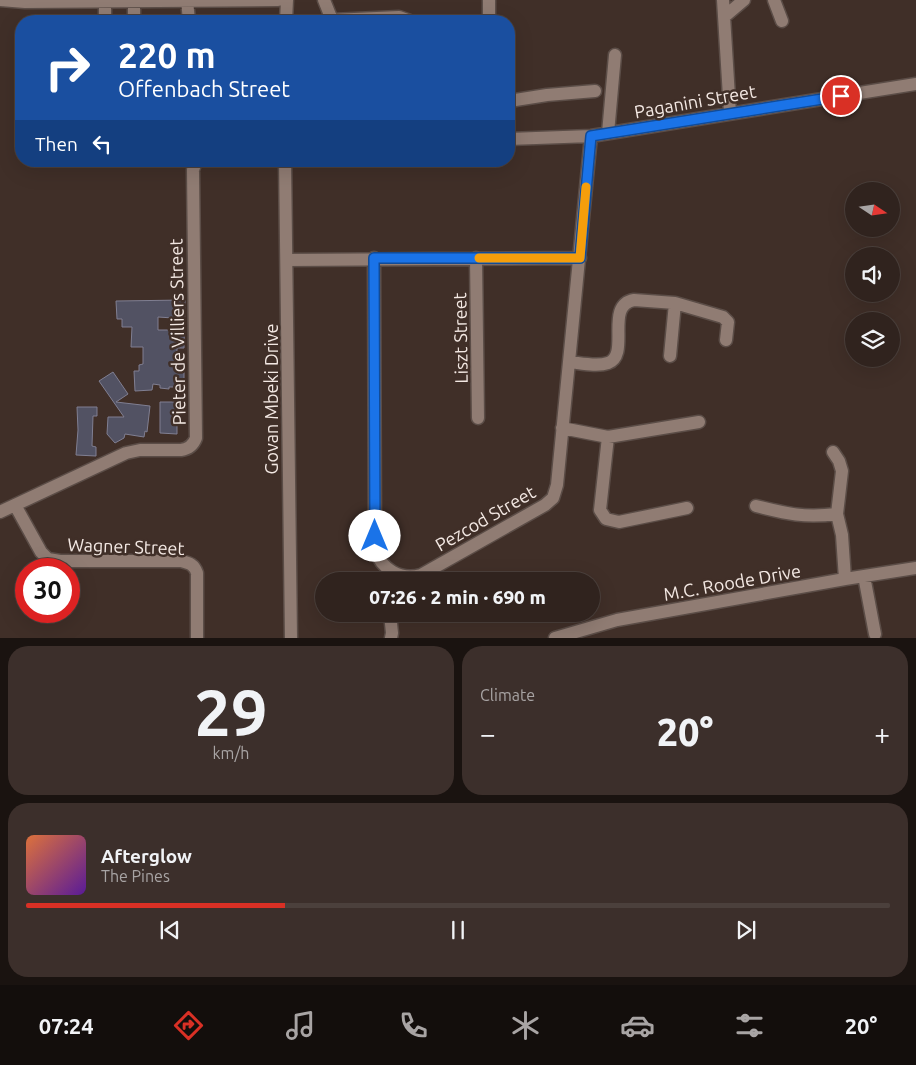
<!DOCTYPE html>
<meta charset="utf-8">
<style>
body{margin:0;font-family:Ubuntu,sans-serif;background:#3c2f2b;color:#f1f3f6;height:100vh;display:flex;flex-direction:column;font-size:19px;white-space:nowrap}
*{box-sizing:border-box;margin:0}
p{font-size:16px;color:#a8a4a4}
.icon{flex:none;width:28px;height:28px;fill:none;stroke:currentColor;stroke-width:2;stroke-linecap:round;stroke-linejoin:round}
.map{position:relative;height:638px;overflow:hidden}
.side{display:flex;flex-direction:column;gap:8px;padding:8px;background:#1a1310;flex:1}
.side>*{flex:none}
.banner{position:absolute;left:15px;top:15px;width:500px;height:152px;border-radius:20px;box-shadow:0 5px 20px #0002,0 0 0 1px #4b403c;background:#1a4fa0;color:#fff;overflow:hidden}
.needle{width:32px;rotate:103deg}
.tools{position:absolute;left:845px;top:182px;display:grid;gap:10px}
.tools a{display:grid;place-items:center;width:55px;height:55px;border-radius:50%;background:#30231e;box-shadow:0 5px 20px #0002,0 0 0 1px #4b403c;font-size:25px}
.speed{position:absolute;left:15px;top:558px;display:flex;gap:10px;font-size:25px;font-weight:700;text-align:center}
.speed>*{display:grid;place-content:center;width:65px;height:65px;border-radius:50%;background:#30231e;box-shadow:0 5px 20px #0002,0 0 0 1px #4b403c;line-height:1}
.speed .limit{border:8px solid #d22;background:#fff;color:#111}
.pin{position:absolute;display:grid;place-items:center;width:42px;height:42px;color:#fff;margin:-21px;border:2px solid #fff;border-radius:50%;box-shadow:0 1px 5px #0007}
.me{position:absolute;width:55px;margin:-28px;rotate:0deg;stroke-linejoin:round;filter:drop-shadow(0 0 4px #0008)}
.turn{display:flex;align-items:center;gap:18px;height:105px;padding:0 20px;font-size:22px}
.turn .icon{width:65px;height:65px;stroke-width:2.5}
.turn b{display:block;font-size:35px;line-height:42px}
.then{display:flex;align-items:center;height:48px;padding:0 20px;background:#0003;gap:10px;font-size:19px}
.big{font-size:38px;font-weight:800;line-height:1.1}
.side .card{flex:1;display:flex;flex-direction:column;justify-content:center;gap:8px;min-width:0;padding:0 18px;border-radius:20px;background:#3c2f2b}
.side .dial{align-items:center;gap:0}
.dial b{font-size:65px;line-height:1}
.song{display:flex;align-items:center;gap:15px}
.cover{width:60px;height:60px;border-radius:8px;background:linear-gradient(135deg,hsl(20 70% 55%),hsl(270 70% 35%))}
.played{height:5px;border-radius:2px;background:linear-gradient(90deg,#d93025 30%,#4b403c 30%)}
.keys{display:flex;justify-content:space-around;direction:ltr}
.heat{display:flex;justify-content:space-between;align-items:center;font-size:28px;direction:ltr}
.side .tiles{flex:1;display:grid;gap:8px;grid-template-columns:1fr 1fr}
.card:last-child{grid-column:span 2}
.trip{position:absolute;left:315px;top:572px;width:285px;height:50px;border-radius:25px;background:#30231e;box-shadow:0 5px 20px #0002,0 0 0 1px #4b403c;font-weight:800;line-height:50px;text-align:center}
.dock{display:flex;height:80px;justify-content:space-around;align-items:center;background:#130e0c;color:#a8a4a4}
.dock .icon{width:35px;height:35px}
.dock .current{color:#d93025}
.dock b{font-size:22px;color:#f1f3f6}
.map>svg:first-child{display:block}
.building{fill:#525263;stroke:#807f92;fill-rule:evenodd}
.lines{fill:none;stroke-linecap:round;stroke-linejoin:round}
.minor-casing{stroke:#5b4d47;stroke-width:15}
.minor{stroke:#907c73;stroke-width:12}
.route-casing{stroke:#114b97;stroke-width:12}
.route{stroke:#1a73e8;stroke-width:9}
.slow{stroke:#f59e0b;stroke-width:9}
.labels{text-anchor:middle;dominant-baseline:central;stroke-width:5;stroke-linejoin:round;paint-order:stroke}
.street-label{font-size:18px;fill:#f3e8e3;stroke:#402f28}
</style>
<div class="map">
<svg width="916" height="638" viewBox="0 0 916 638">
<rect width="100%" height="100%" fill="#402f28"/>
<!-- building -->
<path class="building" d="M185,300L184,348H177V368H184V383H179V387H169V389L160,388V385L153,384L152,390L135,391L134,371H139V365L143,364V347H131L132,327H122V319H117L116,301ZM158,317L173,318V330H158Z
M113,372L128,394L116,402L150,406L147,432L145,431L144,437L125,434L124,438L115,443L107,434L108,417H124L99,381Z
M160,402H182V412H177V434L160,433Z
M77,407H97V416H93L92,446L96,447V456L76,455L78,430Z"/>
<g class="lines">
<!-- minor casing -->
<g class="minor-casing">
<path id="minor" d="M0,0L25,2L278,0
M187,0L189,21
M324,0L332,20L399,17L410,21
M723,0L730,113
M774,0L782,21
M134,1V21
M105,2V21
M724,17L744,0
M286,21L287,0
M489,21V0
M509,101L547,95L595,91
M608,133L615,55
M509,139L591,136L916,84
M285,161L291,638
M374,258L375,549C381,569 400,581 421,575L545,505L553,498L557,485L591,136
M476,258L478,418
M287,260L580,258
M670,356L675,303
M569,362C580,363 597,367 608,363C631,355 604,305 634,300L675,303L723,317L728,322L726,340
M562,428L608,437L699,422
M608,437L600,510L606,519L619,522L687,508
M833,452L839,461L842,471L837,514L842,535L845,579
M15,505L41,552L48,559L60,561H181C189,563 194,564 197,573V638
M756,506C788,514 804,518 837,514
M0,512L126,453L140,450H181C188,449 193,446 196,438L193,170L196,161
M864,576L875,634
M390,614L392,633L391,638
M555,638L617,620L845,579L916,568"/>
</g>
<!-- minor -->
<use href="#minor" class="minor"/>
</g>
<g class="lines">
<!-- route casing -->
<g class="route-casing">
<path id="route" d="M375,536L374,258H580L591,136L841,96"/>
</g>
<!-- route -->
<use href="#route" class="route"/>
<!-- slow -->
<path class="slow" d="M479,258H580L586,187"/>
</g>
<g class="labels">
<!-- street labels -->
<g class="street-label">
<text transform="translate(695 101) rotate(-10)">Paganini Street</text>
<text transform="translate(177 332) rotate(-91)">Pieter de Villiers Street</text>
<text transform="translate(460 338) rotate(-91)">Liszt Street</text>
<text transform="translate(271 399) rotate(-90)">Govan Mbeki Drive</text>
<text transform="translate(485 518) rotate(-30)">Pezcod Street</text>
<text transform="translate(126 546) rotate(2)">Wagner Street</text>
<text transform="translate(732 582) rotate(-10)">M.C. Roode Drive</text>
</g>
</g>
</svg>
<div class="tools">
<a><svg class="needle" viewBox="-14 -14 28 28"><path d="M0-13l5 13h-10z" fill="#e53935"/><path d="M0 13l5-13h-10z" fill="#a8a4a4"/></svg></a>
<a><svg class="icon" aria-label="sound" viewBox="0 0 24 24"><path d="M4 9h4l5-4v14l-5-4H4zM17 9q2 3 0 6"/></svg></a>
<a><svg class="icon" aria-label="layers" viewBox="0 0 24 24"><path d="M12 4l9 5-9 5-9-5zM3 14l9 5 9-5"/></svg></a>
</div>
<div class="speed"><div class="limit">30</div></div>
<div class="pin" style="left:841px;top:96px;background:#d93025"><svg class="icon" aria-label="arrive" viewBox="0 0 24 24"><path d="M6 21V4h12l-3 4 3 4H6"/></svg></div>
<svg class="me" style="left:375px;top:536px" viewBox="-20 -20 40 40"><circle r="19" fill="#fff"/><path d="M0-13L10 11 0 6-10 11z" fill="#1a73e8"/></svg>
<div class="trip">07:26 · 2 min · 690 m</div>
<div class="banner">
<div class="turn"><svg class="icon" aria-label="right" viewBox="0 0 24 24"><path d="M7 20v-9h11M14 6l5 5-5 5"/></svg><div><b>220 m</b>Offenbach Street</div></div>
<div class="then">Then<svg class="icon" aria-label="left" viewBox="0 0 24 24"><path d="M17 20v-9H6M10 6l-5 5 5 5"/></svg></div>
</div>
</div>
<section class="side">
<div class="tiles">
<div class="card dial"><b>29</b><p>km/h</p></div>
<div class="card"><p>Climate</p>
<div class="heat"><a>−</a><b class="big">20°</b><a>+</a></div>
</div>
<div class="card">
<div class="song"><i class="cover"></i><div><b>Afterglow</b><p>The Pines</p></div></div>
<div class="played"></div>
<div class="keys"><svg class="icon" aria-label="previous" viewBox="0 0 24 24"><path d="M18 5L8 12l10 7zM5 5v14"/></svg><svg class="icon" aria-label="pause" viewBox="0 0 24 24"><path d="M8 5v14M16 5v14"/></svg><svg class="icon" aria-label="next" viewBox="0 0 24 24"><path d="M6 5l10 7-10 7zM19 5v14"/></svg></div>
</div>
</div>
</section>
<nav class="dock">
<b>07:24</b>
<svg class="icon current" aria-label="directions" viewBox="0 0 24 24"><path d="M12 3l9 9-9 9-9-9zM9 14v-3h6M13 9l2 2-2 2"/></svg>
<svg class="icon" aria-label="music" viewBox="0 0 24 24"><path d="M9 18V5l10-2v13"/><circle cx="6" cy="18" r="3"/><circle cx="16" cy="16" r="3"/></svg>
<svg class="icon" aria-label="phone" viewBox="0 0 24 24"><path d="M5 4h4l2 5-3 2q2 4 5 5l2-3 5 2v4C11 20 4 13 5 4z"/></svg>
<svg class="icon" aria-label="climate" viewBox="0 0 24 24"><path d="M12 3v18M4 7l16 10M4 17L20 7"/></svg>
<svg class="icon" aria-label="car" viewBox="0 0 24 24"><path d="M5 17H2v-5l4-1 3-4h7l3 4 3 1v5h-3M9 17h6M6 11h13"/><circle cx="7" cy="17" r="2"/><circle cx="17" cy="17" r="2"/></svg>
<svg class="icon" aria-label="filters" viewBox="0 0 24 24"><path d="M4 7h16M4 17h16"/><circle cx="9" cy="7" r="2"/><circle cx="15" cy="17" r="2"/></svg>
<b>20°</b>
</nav>
